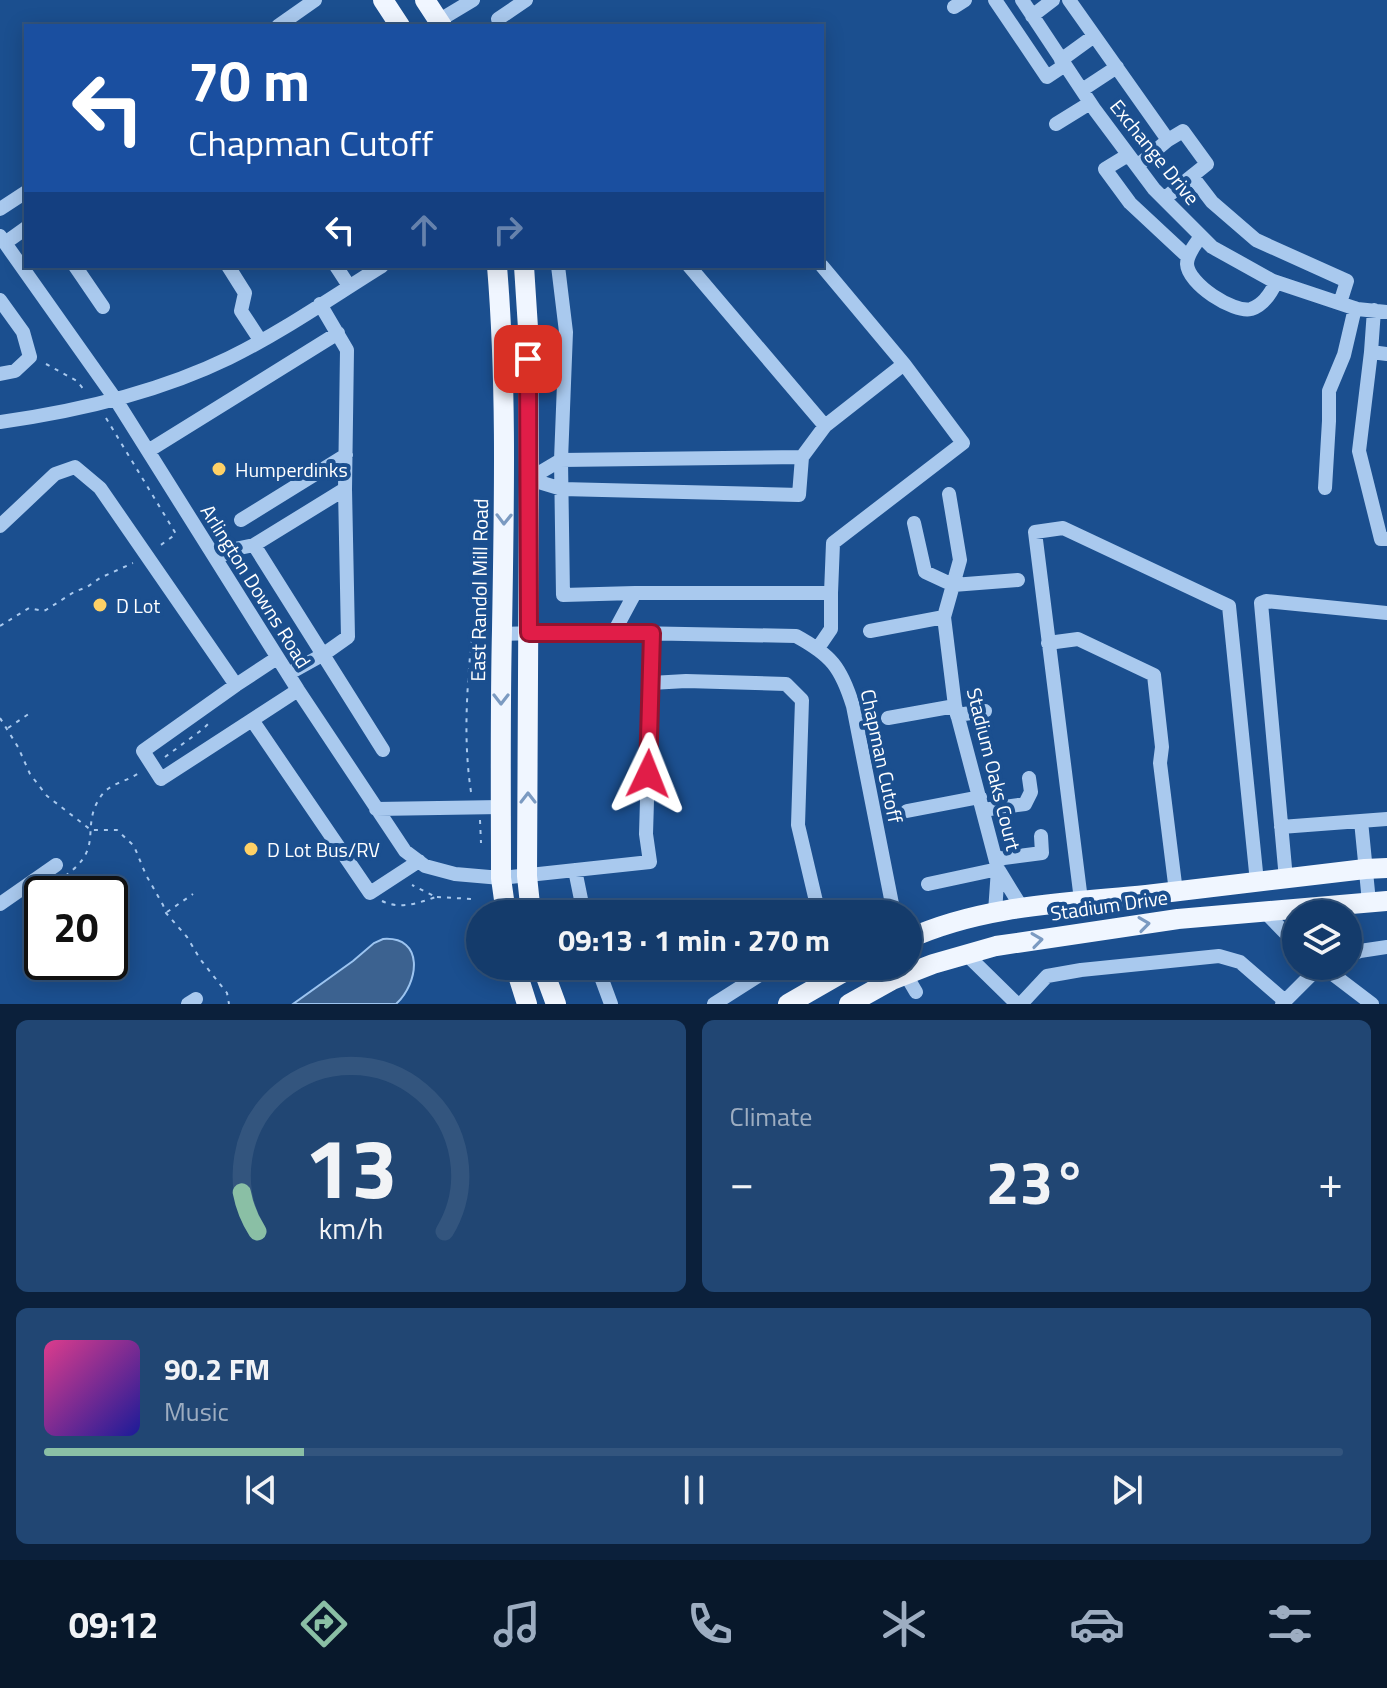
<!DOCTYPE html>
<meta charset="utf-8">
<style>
body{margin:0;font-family:"Titillium Web",sans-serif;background:#214673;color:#f1f3f6;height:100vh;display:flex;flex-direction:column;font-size:30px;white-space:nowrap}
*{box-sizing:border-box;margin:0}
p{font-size:26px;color:#9dadc1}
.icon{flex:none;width:44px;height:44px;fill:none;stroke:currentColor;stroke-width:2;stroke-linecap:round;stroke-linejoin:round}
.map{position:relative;height:1004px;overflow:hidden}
.drawer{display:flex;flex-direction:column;gap:16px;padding:16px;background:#0b203b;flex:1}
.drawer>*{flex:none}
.guide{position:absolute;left:24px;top:24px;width:800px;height:244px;border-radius:0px;box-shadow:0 4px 20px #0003,0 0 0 2px #33557e;background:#1a4fa0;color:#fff;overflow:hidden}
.buttons{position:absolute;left:1282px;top:900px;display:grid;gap:16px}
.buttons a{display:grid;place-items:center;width:80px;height:80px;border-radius:50%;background:#143b6b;box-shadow:0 4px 20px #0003,0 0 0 2px #33557e;font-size:40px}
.speed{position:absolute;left:24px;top:876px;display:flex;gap:16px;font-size:40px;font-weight:700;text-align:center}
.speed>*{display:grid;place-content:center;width:104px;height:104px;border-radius:50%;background:#143b6b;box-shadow:0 4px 20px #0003,0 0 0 2px #33557e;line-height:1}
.speed .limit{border:4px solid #111;border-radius:12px;background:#fff;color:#111}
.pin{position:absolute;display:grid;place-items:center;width:68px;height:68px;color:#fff;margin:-34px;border-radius:16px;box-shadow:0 4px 12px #0006}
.me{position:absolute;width:88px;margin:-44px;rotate:2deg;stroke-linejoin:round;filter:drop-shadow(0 0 6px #0008)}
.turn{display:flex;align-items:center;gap:28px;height:168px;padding:0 32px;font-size:36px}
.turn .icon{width:104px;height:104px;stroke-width:2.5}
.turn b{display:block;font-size:56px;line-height:68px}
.lanes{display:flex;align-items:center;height:76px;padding:0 32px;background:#0003;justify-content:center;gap:40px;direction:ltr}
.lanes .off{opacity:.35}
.big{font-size:60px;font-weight:700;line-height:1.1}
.drawer .widget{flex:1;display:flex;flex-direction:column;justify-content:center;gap:12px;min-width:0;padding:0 28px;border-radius:12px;background:#214673}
.drawer .dial{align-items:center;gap:0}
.dial svg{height:208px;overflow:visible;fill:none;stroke:#33557e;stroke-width:7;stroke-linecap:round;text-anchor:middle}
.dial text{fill:#f1f3f6;stroke:none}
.song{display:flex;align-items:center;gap:24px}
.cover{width:96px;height:96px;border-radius:12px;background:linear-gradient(135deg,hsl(330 70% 55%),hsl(240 70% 35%))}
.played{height:8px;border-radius:4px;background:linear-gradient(90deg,#8abfa5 20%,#33557e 20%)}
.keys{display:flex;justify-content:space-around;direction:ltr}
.heat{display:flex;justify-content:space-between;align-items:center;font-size:44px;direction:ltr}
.drawer .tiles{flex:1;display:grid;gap:16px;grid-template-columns:1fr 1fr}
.widget:last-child{grid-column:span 2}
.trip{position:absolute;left:466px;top:900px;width:456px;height:80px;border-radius:40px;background:#143b6b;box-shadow:0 4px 20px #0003,0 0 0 2px #33557e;font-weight:700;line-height:80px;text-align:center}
.menu{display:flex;height:128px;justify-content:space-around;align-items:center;background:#08182b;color:#9dadc1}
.menu .icon{width:56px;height:56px}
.menu .on{color:#8abfa5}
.menu b{font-size:36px;color:#f1f3f6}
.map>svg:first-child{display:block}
.water{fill:#3c6290;stroke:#9cc4f0;stroke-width:2}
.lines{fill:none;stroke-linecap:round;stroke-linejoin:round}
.path{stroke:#a9c9ee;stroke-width:2;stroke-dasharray:4 6;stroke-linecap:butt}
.minor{stroke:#a9c9ee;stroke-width:14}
.major{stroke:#f0f6ff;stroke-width:20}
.oneway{stroke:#7b9ac1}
.route-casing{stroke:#92132f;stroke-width:20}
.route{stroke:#e11d48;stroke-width:14}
.poi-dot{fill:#ffd166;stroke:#1b4f8f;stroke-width:3}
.labels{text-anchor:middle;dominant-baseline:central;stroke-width:8;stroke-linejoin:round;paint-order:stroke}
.street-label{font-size:20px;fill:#fff;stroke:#1b4f8f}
.poi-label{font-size:20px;fill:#fff;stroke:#1b4f8f;text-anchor:start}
</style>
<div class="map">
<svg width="1387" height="1004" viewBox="0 0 1387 1004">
<rect width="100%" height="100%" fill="#1b4f8f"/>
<!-- water -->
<path class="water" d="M383,939C425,936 419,983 396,1004H293L353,961L374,943Z"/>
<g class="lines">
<!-- path -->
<path class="path" d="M46,364L77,381L85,391
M106,418L176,534L158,547
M0,626L29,608L43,611L46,610L74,592L87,587L100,578L133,563
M0,718L18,747L30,774L47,796L91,830H117L134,846L146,875L163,905L166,913L187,937L200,959L227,993L229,1004
M8,728L30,713
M165,757L203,729L210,722
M471,792C463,739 467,688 472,634
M480,820L481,843
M65,876C106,847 79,828 101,796C110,783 126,782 139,773
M437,897L472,899
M382,901C400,910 418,903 436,897L412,885
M167,912L193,894"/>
<!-- minor -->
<path class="minor" d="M995,0L1047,77L1065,65
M1022,0L1095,110L1154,189L1212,247L1273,281L1357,309L1387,312
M1069,0L1168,140L1137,166
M954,7L965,0
M1032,16L1053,0
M498,19L526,0
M438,21L473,0
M278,26L315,0
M1061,60L1094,36
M1082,90L1117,67
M1056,124L1090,103
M1168,140L1183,131L1207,164L1192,176L1212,202L1256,240L1347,281L1340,303
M1128,155L1105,169L1130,203L1188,257
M1164,199L1192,176
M0,209L26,192
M0,236L116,400L298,690L405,851L425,866L455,874L501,878L650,862L646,834L652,633
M1201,236C1195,245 1187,254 1187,264C1188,284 1233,313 1251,309C1264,305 1271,293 1276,282
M5,243L26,228
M75,266L103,307
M228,266L245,293L241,311L260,340
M336,266L349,286
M558,266L566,332L561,460L563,595L635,593
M689,266L825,426L802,457
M822,266L904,364
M0,300L23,332L30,357L15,371L0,374
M1374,310L1371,352L1387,354
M1371,352L1359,451L1381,539H1387
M0,422C79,411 157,393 229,358C282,332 332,297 382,266
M148,451L338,333
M802,457L799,495L562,489L529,479L561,460Z
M1325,488L1329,421V391L1344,355L1355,308
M241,520L346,455
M914,523L925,572L953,585L1018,580
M0,526L55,474L75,467L100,488L236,685L277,658
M254,545L383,750
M216,559L230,550L254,545L345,489
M870,631L944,617
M614,632L635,593H831L833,543L963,443L904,364L825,426
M502,634L580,632L796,636C831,655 841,667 853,706L894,914
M1048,643L1078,639L1154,675L1162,747L1160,763L1176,892
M818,648L831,629V593
M288,674L324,654L348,637L345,489L347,350L320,304
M651,683L686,681L786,684L802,700L798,825L819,914
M236,685L143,751L161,779L298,690
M957,715L985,711
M888,718L955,706
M252,720L370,893L419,861
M376,809L501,807
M983,810L1025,804L1031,792L1029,778
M907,811L980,797
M1361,821L1369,902
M1281,827L1387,819
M996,859L1042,853L1041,836
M575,870L584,914
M1286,879L1261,603L1266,601L1387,613
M928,884L998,869L955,706L944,617L960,560L949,494
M1081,900L1035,532L1063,528L1229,606L1257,882
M0,904L56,865
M995,912L998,869L1022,908
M1265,912L1296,944
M966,954L1017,1004
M1348,955L1360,951L1387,947
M597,966L611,1004
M904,966L906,975L916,992
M1322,966L1372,1004
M188,1004L196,999
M714,1004L774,966
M1021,1004L1047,976L1081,970L1219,956L1240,962L1285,1001
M1282,1004L1320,966"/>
<!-- major -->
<path class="major" d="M383,0L400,26
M425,0L442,26
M497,266C507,387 504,508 502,630C500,712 501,795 501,878L506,914
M524,266L528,328L529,479L527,876L531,914
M908,939C983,905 1066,903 1146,895C1219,887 1292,878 1365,869L1387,868
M515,966L527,1004
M542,966L556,1004
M788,1004L854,966
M849,1004L892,980L933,964L996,946L1178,919L1387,901"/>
</g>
<!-- one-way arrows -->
<defs><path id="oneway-chevron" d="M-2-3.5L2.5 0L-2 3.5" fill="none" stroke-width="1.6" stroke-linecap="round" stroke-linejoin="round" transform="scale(2)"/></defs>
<g class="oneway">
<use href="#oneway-chevron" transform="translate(504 519) rotate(91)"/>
<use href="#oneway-chevron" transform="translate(501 699) rotate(90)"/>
<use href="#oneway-chevron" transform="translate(528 798) rotate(-90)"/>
<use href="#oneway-chevron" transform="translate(1144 924) rotate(-8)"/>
<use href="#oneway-chevron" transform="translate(1037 940) rotate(-8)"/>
</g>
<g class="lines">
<!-- route casing -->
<g class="route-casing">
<path id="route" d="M528,359L529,633H652L648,774"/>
</g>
<!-- route -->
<use href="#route" class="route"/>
</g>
<!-- markers -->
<g class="poi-dot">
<circle cx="219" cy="469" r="8"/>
<circle cx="100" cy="605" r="8"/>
<circle cx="251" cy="849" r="8"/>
</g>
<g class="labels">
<!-- street labels -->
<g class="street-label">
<text transform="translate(1155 152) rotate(51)">Exchange Drive</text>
<text transform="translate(256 586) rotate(58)">Arlington Downs Road</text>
<text transform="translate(479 590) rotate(-89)">East Randol Mill Road</text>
<text transform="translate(882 756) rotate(78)">Chapman Cutoff</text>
<text transform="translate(994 769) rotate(76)">Stadium Oaks Court</text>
<text transform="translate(1109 905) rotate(-8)">Stadium Drive</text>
</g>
<!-- poi labels -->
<g class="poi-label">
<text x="235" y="469">Humperdinks</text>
<text x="116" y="605">D Lot</text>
<text x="267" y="849">D Lot Bus/RV</text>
</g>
</g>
</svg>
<div class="buttons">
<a><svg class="icon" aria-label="layers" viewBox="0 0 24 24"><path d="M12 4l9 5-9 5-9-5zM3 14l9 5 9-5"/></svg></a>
</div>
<div class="speed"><div class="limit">20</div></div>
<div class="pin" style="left:528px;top:359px;background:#d93025"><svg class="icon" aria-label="arrive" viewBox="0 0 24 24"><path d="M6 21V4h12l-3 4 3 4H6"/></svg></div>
<svg class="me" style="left:648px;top:774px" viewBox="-20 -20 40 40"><path d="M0-17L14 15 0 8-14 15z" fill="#e11d48" stroke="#fff" stroke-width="4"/></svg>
<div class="trip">09:13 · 1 min · 270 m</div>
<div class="guide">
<div class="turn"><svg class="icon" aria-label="left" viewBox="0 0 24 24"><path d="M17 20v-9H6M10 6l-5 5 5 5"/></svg><div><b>70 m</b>Chapman Cutoff</div></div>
<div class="lanes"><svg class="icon" aria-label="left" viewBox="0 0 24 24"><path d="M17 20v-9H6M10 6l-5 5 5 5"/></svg><svg class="icon off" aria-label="ahead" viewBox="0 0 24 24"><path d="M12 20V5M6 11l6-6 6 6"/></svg><svg class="icon off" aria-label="right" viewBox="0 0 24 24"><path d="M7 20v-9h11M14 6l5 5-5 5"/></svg></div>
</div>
</div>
<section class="drawer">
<div class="tiles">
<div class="widget dial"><svg viewBox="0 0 100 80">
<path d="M14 69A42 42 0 1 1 86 69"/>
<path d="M14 69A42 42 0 0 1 8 54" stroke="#8abfa5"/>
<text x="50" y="56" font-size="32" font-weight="700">13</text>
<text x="50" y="72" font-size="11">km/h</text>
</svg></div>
<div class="widget"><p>Climate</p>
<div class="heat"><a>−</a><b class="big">23°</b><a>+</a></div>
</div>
<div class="widget">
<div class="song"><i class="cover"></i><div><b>90.2 FM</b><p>Music</p></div></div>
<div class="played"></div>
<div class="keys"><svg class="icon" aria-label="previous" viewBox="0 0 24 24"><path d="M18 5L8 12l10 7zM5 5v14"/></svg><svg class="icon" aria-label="pause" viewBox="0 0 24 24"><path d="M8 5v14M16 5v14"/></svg><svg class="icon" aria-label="next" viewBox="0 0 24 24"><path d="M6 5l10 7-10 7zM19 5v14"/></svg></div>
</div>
</div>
</section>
<nav class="menu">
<b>09:12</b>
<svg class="icon on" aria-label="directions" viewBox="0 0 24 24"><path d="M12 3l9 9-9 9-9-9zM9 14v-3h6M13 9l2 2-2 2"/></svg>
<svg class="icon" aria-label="music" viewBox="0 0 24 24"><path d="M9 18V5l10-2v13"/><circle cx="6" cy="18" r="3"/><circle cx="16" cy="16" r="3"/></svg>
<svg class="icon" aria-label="phone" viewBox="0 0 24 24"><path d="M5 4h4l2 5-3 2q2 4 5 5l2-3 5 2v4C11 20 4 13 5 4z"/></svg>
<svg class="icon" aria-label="climate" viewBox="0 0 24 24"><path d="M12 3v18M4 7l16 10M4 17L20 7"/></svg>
<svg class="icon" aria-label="car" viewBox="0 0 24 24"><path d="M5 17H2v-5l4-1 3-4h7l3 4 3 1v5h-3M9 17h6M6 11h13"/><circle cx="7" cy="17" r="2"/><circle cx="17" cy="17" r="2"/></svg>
<svg class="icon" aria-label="filters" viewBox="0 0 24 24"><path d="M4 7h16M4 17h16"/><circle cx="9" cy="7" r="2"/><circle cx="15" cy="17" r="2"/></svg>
</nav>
